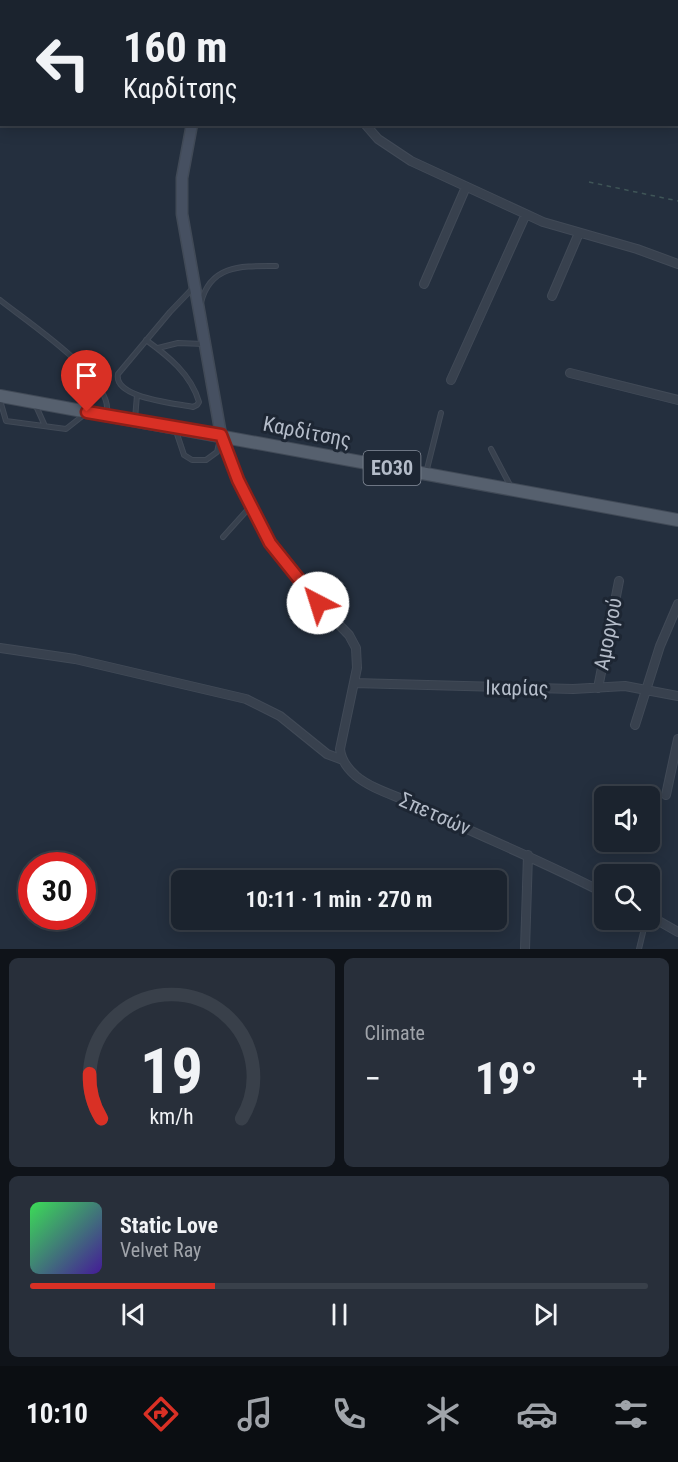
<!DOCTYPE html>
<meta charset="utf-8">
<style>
body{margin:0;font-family:"Roboto Condensed",sans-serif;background:#282f3a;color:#f1f3f6;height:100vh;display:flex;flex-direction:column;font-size:22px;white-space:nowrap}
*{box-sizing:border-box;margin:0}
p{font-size:20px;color:#a0a4aa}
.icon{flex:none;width:33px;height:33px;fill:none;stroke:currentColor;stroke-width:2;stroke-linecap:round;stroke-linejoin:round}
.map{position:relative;height:949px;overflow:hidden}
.sheet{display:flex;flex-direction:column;gap:9px;padding:9px;background:#0f1319;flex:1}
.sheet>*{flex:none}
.guide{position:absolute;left:0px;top:0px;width:678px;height:126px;box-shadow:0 3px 15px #0003,0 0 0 2px #39404a;background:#1b232e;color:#f1f3f6;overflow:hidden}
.controls{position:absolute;left:594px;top:786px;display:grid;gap:12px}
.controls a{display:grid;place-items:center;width:66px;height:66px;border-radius:9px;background:#1b232e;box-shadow:0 3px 15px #0003,0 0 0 2px #39404a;font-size:30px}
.speed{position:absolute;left:18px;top:852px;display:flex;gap:12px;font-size:30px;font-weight:700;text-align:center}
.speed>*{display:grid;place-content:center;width:78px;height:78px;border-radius:50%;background:#1b232e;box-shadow:0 3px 15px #0003,0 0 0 2px #39404a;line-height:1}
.speed .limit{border:9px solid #d22;background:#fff;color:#111}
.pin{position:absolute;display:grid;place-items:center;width:51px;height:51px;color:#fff;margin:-62px -26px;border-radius:50% 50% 50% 0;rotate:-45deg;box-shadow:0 0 6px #0007}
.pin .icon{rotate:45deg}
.me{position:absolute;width:66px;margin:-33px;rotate:320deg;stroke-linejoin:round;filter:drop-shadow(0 0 4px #0008)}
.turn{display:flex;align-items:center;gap:21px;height:126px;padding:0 24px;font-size:27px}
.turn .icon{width:78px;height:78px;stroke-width:2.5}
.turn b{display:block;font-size:42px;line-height:51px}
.big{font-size:45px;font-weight:700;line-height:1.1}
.sheet .widget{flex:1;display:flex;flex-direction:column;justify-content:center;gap:9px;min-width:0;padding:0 21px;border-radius:9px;background:#282f3a}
.sheet .dial{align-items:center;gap:0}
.dial svg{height:156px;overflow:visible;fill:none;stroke:#39404a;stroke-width:7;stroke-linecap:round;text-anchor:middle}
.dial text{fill:#f1f3f6;stroke:none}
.song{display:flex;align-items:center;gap:18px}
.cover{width:72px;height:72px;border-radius:9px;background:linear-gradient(135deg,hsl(130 70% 55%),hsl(260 70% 35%))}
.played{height:6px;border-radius:3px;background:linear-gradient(90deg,#d93025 30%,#39404a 30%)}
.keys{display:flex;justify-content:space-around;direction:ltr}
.heat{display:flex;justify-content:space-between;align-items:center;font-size:33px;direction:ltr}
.sheet .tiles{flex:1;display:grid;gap:9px;grid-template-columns:1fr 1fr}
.widget:last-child{grid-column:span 2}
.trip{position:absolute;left:171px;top:870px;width:336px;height:60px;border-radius:9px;background:#1b232e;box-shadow:0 3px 15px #0003,0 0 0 2px #39404a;font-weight:700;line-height:60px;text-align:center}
.dock{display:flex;height:96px;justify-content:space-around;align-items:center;background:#0b0e12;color:#a0a4aa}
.dock .icon{width:42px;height:42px}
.dock .on{color:#d93025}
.dock b{font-size:27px;color:#f1f3f6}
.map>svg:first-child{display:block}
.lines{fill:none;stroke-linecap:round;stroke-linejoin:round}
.lane-casing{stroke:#414a57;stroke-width:6}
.street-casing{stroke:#414a57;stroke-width:10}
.secondary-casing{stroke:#414a57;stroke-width:13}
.primary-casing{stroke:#414a57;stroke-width:14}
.path{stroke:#3f5557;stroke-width:1.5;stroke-dasharray:4.5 4.5;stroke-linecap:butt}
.lane{stroke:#38414e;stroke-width:4}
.street{stroke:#38414e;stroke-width:8}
.secondary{stroke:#465061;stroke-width:10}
.primary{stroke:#56606e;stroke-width:12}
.route-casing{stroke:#8d1f18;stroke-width:15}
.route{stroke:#d93025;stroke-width:10}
.labels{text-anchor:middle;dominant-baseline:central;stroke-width:6;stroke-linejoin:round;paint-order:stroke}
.shield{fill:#1d2633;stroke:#878f9c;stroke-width:1.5}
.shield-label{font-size:20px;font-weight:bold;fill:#b4bcc9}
.street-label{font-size:21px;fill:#b4bcc9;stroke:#1d2633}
</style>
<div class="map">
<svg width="678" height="949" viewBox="0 0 678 949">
<rect width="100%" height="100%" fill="#242f3e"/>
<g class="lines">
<!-- lane casing -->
<g class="lane-casing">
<path id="lane" d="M0,300C26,321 112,377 107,412
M201,303C210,264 243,266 276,266
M146,340C168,356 191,374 199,402L197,405L193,407C175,403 113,398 118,374L170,312L193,288
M158,348L178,343L204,344
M0,400L6,421L66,429L85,414
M36,406L45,426
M135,419L137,395
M176,431L184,455L192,460H206L217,452L220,439
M491,449L511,487
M426,473L441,413
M223,537L250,507
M639,949L646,920"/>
</g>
<!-- street casing -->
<g class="street-casing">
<path id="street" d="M365,124L378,139L411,161L543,222L637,249L678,264
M424,284L466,187
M552,296L579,233
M570,373L678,400
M451,380L526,214
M221,436L238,480L270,543L318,603L349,635L356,648L357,668L340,749C341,760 348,769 356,776C373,790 398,796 418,806C479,836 543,861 604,893
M0,648L75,659L246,699L280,716L327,754L343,760
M354,683L573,689L625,686L678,696
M598,688L619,581
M635,725L660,646L678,604
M666,795L678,739
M650,916L678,932
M525,949L528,855"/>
</g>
<!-- secondary casing -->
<g class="secondary-casing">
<path id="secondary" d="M171,0L172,2
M192,124L182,178V214L221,435"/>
</g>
<!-- primary casing -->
<g class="primary-casing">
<path id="primary" d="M0,396L678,520"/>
</g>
<!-- path -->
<path class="path" d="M676,64L678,65
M589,182L678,201"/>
<!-- lane -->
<use href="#lane" class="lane"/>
<!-- street -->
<use href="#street" class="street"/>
<!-- secondary -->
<use href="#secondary" class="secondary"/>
<!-- primary -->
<use href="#primary" class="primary"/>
</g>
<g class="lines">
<!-- route casing -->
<g class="route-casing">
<path id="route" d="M87,412L221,435L238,480L270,543L318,603"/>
</g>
<!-- route -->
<use href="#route" class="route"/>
</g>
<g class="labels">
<!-- shield labels -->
<rect class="shield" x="363.5" y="451" width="57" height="34" rx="4.5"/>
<g class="shield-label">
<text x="392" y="468">ΕΟ30</text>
</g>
<!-- street labels -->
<g class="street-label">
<text transform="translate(307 432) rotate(11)">Καρδίτσης</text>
<text transform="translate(608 634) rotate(-79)">Αμοργού</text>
<text transform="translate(517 688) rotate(1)">Ικαρίας</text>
<text transform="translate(435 814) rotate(24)">Σπετσών</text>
</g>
</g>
</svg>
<div class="controls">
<a><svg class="icon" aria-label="sound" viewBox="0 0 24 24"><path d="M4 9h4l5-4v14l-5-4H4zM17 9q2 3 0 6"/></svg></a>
<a><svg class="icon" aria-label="search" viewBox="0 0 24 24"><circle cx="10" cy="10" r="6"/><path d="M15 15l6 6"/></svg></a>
</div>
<div class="speed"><div class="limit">30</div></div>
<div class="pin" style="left:87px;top:412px;background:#d93025"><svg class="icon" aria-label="arrive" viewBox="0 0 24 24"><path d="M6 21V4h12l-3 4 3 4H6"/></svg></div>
<svg class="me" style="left:318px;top:603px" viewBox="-20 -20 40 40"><circle r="19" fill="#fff"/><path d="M0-13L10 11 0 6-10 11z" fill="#d93025"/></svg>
<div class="trip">10:11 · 1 min · 270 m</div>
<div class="guide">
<div class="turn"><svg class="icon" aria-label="left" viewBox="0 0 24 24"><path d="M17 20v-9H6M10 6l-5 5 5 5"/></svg><div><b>160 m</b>Καρδίτσης</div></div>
</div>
</div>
<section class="sheet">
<div class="tiles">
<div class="widget dial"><svg viewBox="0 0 100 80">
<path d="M14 69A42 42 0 1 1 86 69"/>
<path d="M14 69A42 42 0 0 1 8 46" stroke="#d93025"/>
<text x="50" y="56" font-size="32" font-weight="700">19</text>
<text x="50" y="72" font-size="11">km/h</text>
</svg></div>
<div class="widget"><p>Climate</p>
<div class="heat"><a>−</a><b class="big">19°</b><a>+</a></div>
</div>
<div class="widget">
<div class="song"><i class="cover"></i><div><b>Static Love</b><p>Velvet Ray</p></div></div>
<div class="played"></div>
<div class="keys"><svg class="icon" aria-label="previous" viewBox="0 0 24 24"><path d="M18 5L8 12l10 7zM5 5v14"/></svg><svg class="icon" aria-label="pause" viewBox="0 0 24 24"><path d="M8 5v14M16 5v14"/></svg><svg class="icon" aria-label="next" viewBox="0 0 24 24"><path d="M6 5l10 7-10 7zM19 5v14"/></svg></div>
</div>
</div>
</section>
<nav class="dock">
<b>10:10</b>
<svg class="icon on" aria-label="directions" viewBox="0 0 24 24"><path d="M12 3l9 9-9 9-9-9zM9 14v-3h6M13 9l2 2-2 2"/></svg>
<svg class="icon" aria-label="music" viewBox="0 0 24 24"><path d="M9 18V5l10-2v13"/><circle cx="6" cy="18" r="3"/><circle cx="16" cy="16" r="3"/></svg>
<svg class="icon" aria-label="phone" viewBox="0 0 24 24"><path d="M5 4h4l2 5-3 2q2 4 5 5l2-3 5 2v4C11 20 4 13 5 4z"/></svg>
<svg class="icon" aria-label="climate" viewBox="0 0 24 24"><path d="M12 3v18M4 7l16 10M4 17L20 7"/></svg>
<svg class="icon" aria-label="car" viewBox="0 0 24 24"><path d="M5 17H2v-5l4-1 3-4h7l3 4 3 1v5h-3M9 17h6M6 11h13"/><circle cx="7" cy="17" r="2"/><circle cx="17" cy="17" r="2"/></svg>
<svg class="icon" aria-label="filters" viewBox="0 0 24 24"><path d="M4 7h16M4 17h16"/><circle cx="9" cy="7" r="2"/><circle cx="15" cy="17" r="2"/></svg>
</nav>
